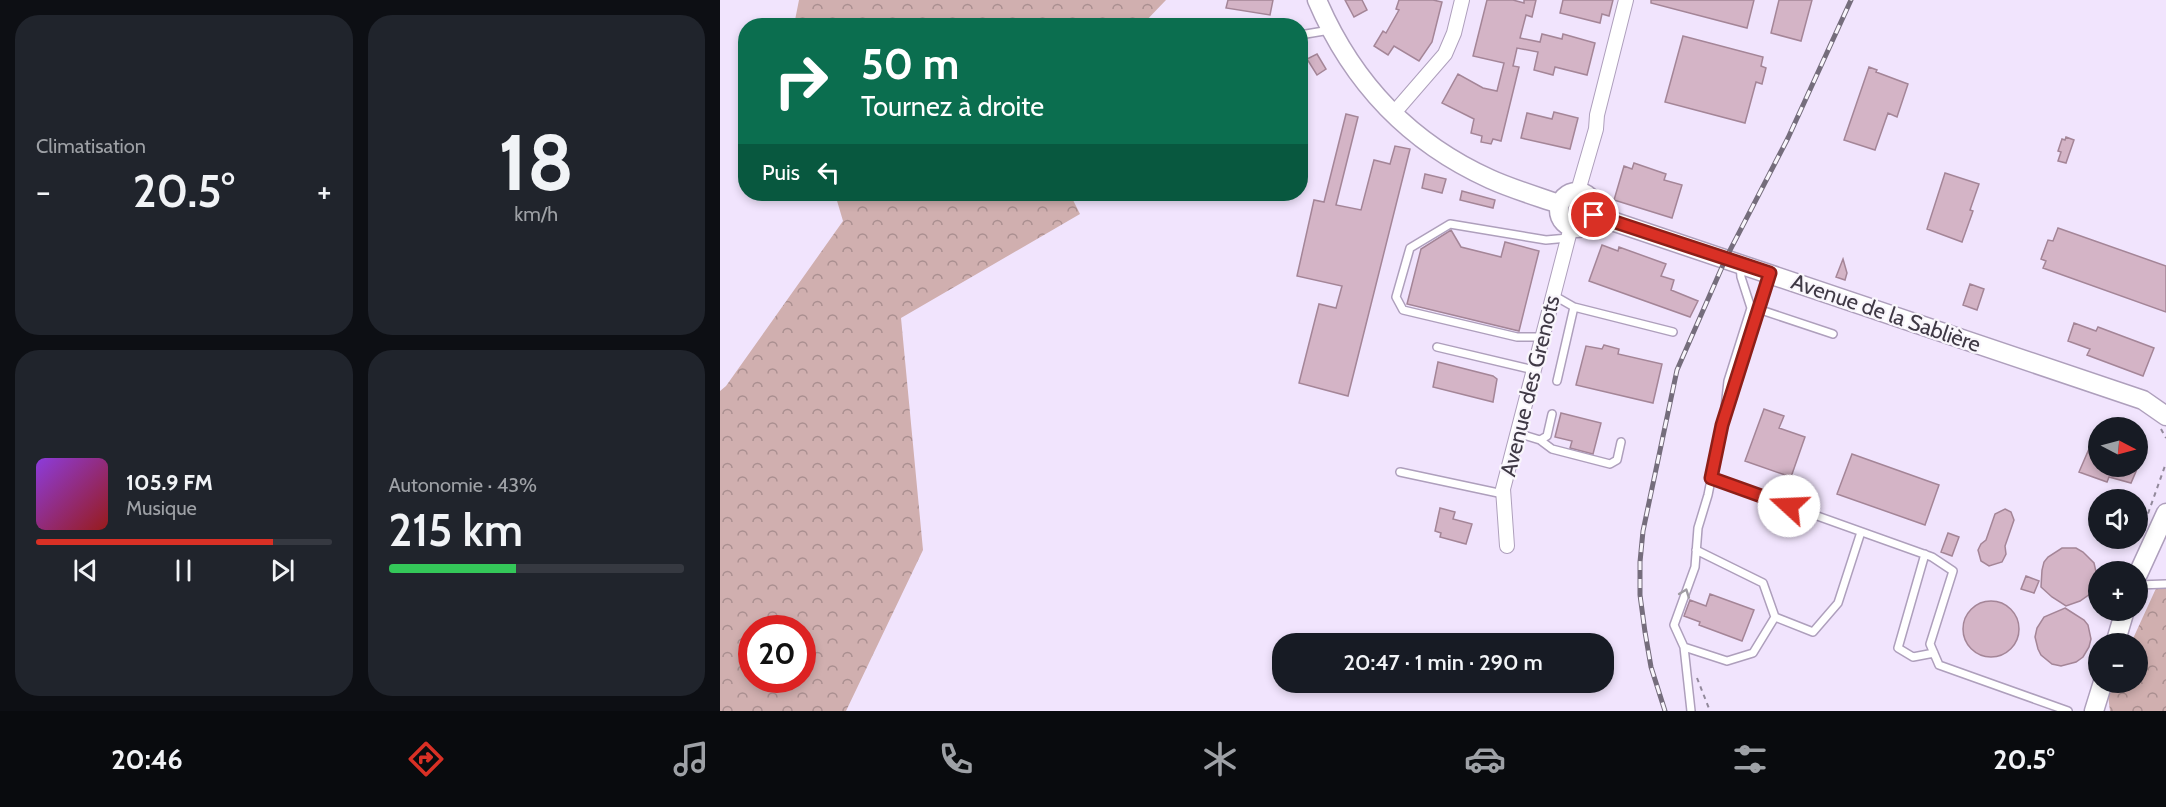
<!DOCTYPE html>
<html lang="fr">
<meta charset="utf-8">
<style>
body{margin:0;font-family:Cabin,sans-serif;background:#20242c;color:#f1f3f6;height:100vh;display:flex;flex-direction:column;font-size:22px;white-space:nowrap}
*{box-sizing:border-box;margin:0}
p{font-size:20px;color:#9ea1a6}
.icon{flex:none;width:33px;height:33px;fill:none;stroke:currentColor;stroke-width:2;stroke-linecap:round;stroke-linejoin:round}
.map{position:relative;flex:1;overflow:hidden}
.panel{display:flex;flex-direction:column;gap:15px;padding:15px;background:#0d0f14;width:720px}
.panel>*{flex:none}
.hud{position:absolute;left:18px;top:18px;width:570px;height:183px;border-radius:24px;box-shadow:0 3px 9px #0003;background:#0b6e4f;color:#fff;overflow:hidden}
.needle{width:39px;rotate:96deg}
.buttons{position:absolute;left:1368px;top:417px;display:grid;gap:12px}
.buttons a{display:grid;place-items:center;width:60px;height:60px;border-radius:50%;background:#171b24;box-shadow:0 3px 9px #0003;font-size:30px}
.speed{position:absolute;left:18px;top:615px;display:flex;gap:12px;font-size:30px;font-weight:700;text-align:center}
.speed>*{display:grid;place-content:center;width:78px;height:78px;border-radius:50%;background:#171b24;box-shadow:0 3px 9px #0003;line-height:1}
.speed .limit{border:9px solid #d22;background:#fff;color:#111}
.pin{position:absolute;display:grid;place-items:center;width:51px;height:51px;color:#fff;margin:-26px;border:3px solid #fff;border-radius:50%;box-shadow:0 2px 6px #0007}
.me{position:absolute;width:66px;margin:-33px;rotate:290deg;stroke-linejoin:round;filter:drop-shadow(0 0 4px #0008)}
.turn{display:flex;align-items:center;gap:21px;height:126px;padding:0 24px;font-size:27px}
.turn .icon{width:78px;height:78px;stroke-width:2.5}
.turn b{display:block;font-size:42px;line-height:51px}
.then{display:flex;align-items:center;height:57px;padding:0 24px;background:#0003;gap:12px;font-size:22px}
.big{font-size:45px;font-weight:600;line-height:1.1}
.panel .widget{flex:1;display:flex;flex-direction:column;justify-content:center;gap:9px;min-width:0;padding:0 21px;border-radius:24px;background:#20242c}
.panel .dial{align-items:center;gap:0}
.dial b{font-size:78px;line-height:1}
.song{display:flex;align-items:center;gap:18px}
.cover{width:72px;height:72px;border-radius:9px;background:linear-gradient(135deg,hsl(270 70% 55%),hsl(0 70% 35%))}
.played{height:6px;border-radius:3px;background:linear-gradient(90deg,#d93025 80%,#363941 80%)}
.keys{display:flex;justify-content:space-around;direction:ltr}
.heat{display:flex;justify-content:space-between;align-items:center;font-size:33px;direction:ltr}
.charge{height:9px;border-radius:4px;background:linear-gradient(90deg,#34c759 43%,#363941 0)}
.panel .tiles{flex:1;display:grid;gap:15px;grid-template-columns:repeat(2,1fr)}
.trip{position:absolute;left:552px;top:633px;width:342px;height:60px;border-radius:24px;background:#171b24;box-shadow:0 3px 9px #0003;font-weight:600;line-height:60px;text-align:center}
.tabs{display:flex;height:96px;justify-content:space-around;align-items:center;background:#090b0e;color:#9ea1a6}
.tabs .icon{width:42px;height:42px}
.tabs .active{color:#d93025}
.tabs b{font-size:27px;color:#f1f3f6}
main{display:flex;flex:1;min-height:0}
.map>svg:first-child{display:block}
.forest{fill:url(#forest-crowns);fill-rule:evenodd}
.building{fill:#d4b4c6;stroke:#a48597;stroke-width:1.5}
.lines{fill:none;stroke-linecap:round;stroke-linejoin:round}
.lane-casing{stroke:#ae9fbc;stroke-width:10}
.street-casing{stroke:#ae9fbc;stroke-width:16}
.secondary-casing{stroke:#ae9fbc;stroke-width:21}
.path{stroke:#92899b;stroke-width:2;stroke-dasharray:4.5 4.5;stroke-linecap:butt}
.lane{stroke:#fff;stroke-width:7}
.street{stroke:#fff;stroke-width:14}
.secondary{stroke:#fff;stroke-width:18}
.rail-casing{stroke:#756d7c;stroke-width:5}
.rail{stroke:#f9f6fc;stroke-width:3;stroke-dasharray:9;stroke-linecap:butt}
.oneway{stroke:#9f9ca2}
.route-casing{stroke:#8d1f18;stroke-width:15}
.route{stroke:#d93025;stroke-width:10}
.labels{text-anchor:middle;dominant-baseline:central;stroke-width:4.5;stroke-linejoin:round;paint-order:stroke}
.street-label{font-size:22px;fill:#3f3945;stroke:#f9f6fc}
</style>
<main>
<section class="panel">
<div class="tiles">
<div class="widget"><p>Climatisation</p>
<div class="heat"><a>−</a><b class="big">20.5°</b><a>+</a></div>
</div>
<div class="widget dial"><b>18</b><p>km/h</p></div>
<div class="widget">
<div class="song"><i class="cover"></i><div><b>105.9 FM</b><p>Musique</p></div></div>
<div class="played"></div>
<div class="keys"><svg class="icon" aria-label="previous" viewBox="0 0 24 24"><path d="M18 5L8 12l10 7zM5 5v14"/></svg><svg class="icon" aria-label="pause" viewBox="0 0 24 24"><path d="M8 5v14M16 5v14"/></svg><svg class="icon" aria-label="next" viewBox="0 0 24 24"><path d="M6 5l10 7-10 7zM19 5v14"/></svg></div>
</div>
<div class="widget"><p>Autonomie · 43%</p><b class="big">215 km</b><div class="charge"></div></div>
</div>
</section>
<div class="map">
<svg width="1446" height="711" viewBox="0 0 1446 711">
<defs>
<pattern id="forest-crowns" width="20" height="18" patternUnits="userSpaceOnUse" patternTransform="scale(1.5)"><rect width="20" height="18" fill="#d0afaf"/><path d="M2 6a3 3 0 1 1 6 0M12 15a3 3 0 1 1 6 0" fill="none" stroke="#aa8f90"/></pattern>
</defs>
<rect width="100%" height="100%" fill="#f1e4fd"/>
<!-- forest -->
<path class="forest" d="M79,0H446L422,25H74Z
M115,194H350L360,214L181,318L203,550L126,711H0V391L6,386L123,221ZM32,628H82V680H32Z
M1446,583V711H1390L1388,695L1393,683L1418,682V644L1411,643L1438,584Z"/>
<!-- building -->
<path class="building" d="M508,0H553L550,15L506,8Z
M625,0H642L647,10L634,17Z
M679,0H713L722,2L712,42L699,61L674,46L668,55L654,46L663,31L666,33L679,10L676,9Z
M767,0H793L804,3V0H816L812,17L806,15L800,38L820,42L822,34L842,39L843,34L875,43L867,75L835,67L833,75L814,70L818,52L797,48L793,66L799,67L781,141L773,139L771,144L761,142L762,136L751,133L754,119L722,103L738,74L763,88L777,91L784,63L753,56Z
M843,0H893L889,16L882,14L880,23L840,13Z
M931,0H1034L1027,28L931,3Z
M1059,0H1092L1081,41L1051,33Z
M963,36L1043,57L1041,66L1046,68L1042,84L1036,82L1025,123L945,102Z
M597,54L606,69L597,75L587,59Z
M1149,67L1157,70L1156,72L1188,84L1177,117L1168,113L1155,150L1124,140Z
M834,112L858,118L850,149L801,138L807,113L832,119Z
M626,114L638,117L616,205L641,210L654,160L670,164L675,146L690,149L628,396L579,383L599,304L616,308L622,286L577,276L594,200L604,202Z
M1346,137L1354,140L1346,163L1338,161L1341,152L1338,151L1342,139L1345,140Z
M914,163L946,174L944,180L962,185L952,218L894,200L904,166L912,169Z
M1225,173L1259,184L1250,210L1253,211L1242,242L1207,229Z
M705,174L726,179L722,193L702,188Z
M742,191L775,200L773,208L740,200Z
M1338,228L1446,266V312L1323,268L1326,261L1321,259L1328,240L1333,241Z
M731,230L741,247L781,257L785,242L819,251L799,331L687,304L701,249Z
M882,245L898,251L899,247L946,264L941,276L954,280L951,290L978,301L970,317L869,281Z
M1123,259L1127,273L1125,280L1116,277Z
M1250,284L1264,289L1257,310L1243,305Z
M1354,323L1376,331L1378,327L1434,348L1423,376L1367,355L1370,349L1348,341Z
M884,345L899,349L898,354L942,364L933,403L856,385L866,346L882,349Z
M718,362L773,376L777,379L773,402L713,387Z
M1044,409L1064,416L1059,428L1085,437L1071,477L1025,461Z
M841,413L881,423L873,454L850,448L852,441L835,437Z
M1378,428V466H1411L1417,469L1411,483L1389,477L1387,482L1359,472Z
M1132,454L1219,485L1205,525L1117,494Z
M720,508L735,512L733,519L752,524L746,544L720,537L721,533L715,531Z
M1285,509L1291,512L1294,520L1285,546L1286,554L1282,562L1269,566L1261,561L1258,550L1261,544L1266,540L1275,514Z
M1228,533L1239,537L1232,556L1221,552Z
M1342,548H1356L1363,552L1374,563L1377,576L1374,588L1370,594L1360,601L1346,606L1332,597L1321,587L1322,570L1324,562L1328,557Z
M1306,576L1319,581L1314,593L1301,589Z
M990,594L1034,610L1022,641L979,625L980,622L964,616L970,600L986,606Z
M1243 629a28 28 0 1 1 56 0a28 28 0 1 1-56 0Z
M1345,608L1364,620L1368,625L1371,639L1369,647L1363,657L1356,662L1341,666L1332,664L1321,655L1318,649L1315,637L1317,628L1324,617Z"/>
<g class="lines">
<!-- lane casing -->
<g class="lane-casing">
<path id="lane" d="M580,35L610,30
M833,295L854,307L953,332
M1038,309L1113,334
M822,337H797L683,310L676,297L690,248L730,224L826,240L848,238
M717,347L814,370
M837,381L854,307
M1005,408L1008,381L1031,308L1021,277L1020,265
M797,433L820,440L827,436L832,414
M820,440L832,449L890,464L897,460L901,442
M680,472L783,494
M991,478L1212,557L1233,571L1210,644L1219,665L1348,711
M976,550L1043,583L1055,617L1093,632L1118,603L1141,532
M1205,554L1178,648L1193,657L1214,653
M1418,585L1446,584
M964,647L1007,661L1033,653L1055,617
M971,711L964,647L954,625L975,567L978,528L988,495L1002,425L1049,274"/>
</g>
<!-- street casing -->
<g class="street-casing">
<path id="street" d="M673,114L725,54L734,33L742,0
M858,191L876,129L877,115L906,0
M787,546L783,489L851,227"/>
</g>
<!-- secondary casing -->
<g class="secondary-casing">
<path id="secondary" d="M597,0C632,82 688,142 770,179C792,189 816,196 839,204
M839 210a18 18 0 1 1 36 0a18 18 0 1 1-36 0Z
M874,215L1423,400L1446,416
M1418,574L1446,513
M1395,644L1405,610
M1374,711L1383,682"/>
</g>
<!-- path -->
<path class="path" d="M1441,429L1446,438
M1425,522L1446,463
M977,678L990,711"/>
<!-- lane -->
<use href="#lane" class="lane"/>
<!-- street -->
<use href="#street" class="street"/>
<!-- secondary -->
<use href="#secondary" class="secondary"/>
<!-- rail casing -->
<g class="rail-casing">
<path id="rail" d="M945,711L931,667L925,632L920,595V562L923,531L957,370L1006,258L1068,138L1131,0"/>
</g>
<!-- rail -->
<use href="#rail" class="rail"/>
</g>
<!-- one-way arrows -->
<defs><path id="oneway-chevron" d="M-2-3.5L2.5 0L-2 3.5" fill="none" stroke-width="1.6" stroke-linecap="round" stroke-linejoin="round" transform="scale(1.5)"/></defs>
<use class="oneway" href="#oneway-chevron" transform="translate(965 593) rotate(-69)"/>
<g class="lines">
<!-- route casing -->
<g class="route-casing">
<path id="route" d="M874,215L1050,273L1002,425L991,478L1069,506"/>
</g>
<!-- route -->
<use href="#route" class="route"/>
</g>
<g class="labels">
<!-- street labels -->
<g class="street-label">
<text transform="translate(1166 313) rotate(19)">Avenue de la Sablière</text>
<text transform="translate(810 386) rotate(-76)">Avenue des Grenots</text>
</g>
</g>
</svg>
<div class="buttons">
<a><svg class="needle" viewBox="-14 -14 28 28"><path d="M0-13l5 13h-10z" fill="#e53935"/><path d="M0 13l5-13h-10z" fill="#9ea1a6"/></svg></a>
<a><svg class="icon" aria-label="sound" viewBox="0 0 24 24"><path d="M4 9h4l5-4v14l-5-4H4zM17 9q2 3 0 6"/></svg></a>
<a>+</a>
<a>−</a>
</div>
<div class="speed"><div class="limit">20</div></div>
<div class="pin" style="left:874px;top:215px;background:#d93025"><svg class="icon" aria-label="arrive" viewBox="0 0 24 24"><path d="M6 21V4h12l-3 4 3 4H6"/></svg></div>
<svg class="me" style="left:1069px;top:506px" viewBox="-20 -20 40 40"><circle r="19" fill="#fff"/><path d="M0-13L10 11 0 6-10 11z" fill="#d93025"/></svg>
<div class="trip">20:47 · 1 min · 290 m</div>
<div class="hud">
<div class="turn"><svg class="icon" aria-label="right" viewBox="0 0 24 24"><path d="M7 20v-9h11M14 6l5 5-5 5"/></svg><div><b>50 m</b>Tournez à droite</div></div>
<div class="then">Puis<svg class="icon" aria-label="left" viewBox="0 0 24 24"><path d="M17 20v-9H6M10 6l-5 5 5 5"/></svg></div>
</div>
</div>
</main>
<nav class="tabs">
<b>20:46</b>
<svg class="icon active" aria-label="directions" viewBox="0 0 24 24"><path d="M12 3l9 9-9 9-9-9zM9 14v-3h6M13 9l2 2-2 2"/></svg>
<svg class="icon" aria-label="music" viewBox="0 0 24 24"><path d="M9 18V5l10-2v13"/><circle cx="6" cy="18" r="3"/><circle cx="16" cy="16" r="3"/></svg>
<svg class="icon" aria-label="phone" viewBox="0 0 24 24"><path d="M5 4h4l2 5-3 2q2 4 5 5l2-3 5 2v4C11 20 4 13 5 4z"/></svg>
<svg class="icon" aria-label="climate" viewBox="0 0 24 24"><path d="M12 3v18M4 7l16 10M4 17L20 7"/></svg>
<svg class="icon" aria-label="car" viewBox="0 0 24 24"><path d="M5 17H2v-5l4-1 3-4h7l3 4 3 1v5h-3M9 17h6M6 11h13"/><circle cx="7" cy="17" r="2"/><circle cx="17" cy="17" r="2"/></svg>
<svg class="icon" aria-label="filters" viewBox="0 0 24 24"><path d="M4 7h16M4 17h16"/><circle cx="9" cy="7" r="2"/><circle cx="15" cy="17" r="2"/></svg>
<b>20.5°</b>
</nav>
